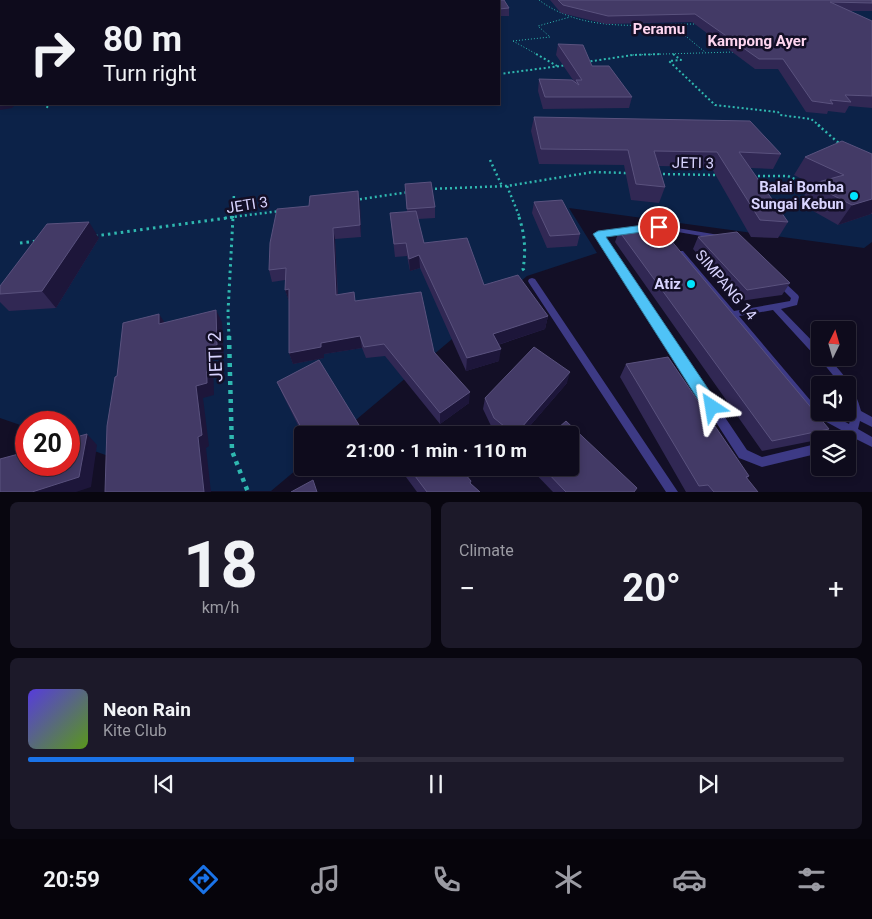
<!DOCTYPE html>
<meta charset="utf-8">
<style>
body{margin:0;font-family:Roboto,sans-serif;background:#1c1929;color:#f1f3f6;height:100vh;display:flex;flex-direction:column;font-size:19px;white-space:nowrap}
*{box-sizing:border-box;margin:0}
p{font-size:16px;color:#9b9ba3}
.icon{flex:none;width:28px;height:28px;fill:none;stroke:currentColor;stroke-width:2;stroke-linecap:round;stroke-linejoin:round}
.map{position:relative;height:492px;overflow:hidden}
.drawer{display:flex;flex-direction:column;gap:10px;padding:10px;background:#08060f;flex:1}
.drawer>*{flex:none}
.banner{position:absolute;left:0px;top:0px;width:500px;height:105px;box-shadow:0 2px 8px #0003,0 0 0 1px #2e2b3b;background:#0e0b1c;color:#f1f3f6;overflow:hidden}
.needle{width:32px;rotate:5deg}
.buttons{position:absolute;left:811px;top:321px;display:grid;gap:10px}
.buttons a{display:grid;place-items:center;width:45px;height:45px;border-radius:5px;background:#0e0b1c;box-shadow:0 2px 8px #0003,0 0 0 1px #2e2b3b;font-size:25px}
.speed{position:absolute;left:15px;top:411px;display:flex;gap:10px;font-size:25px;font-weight:700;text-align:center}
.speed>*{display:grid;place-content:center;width:65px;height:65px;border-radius:50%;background:#0e0b1c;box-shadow:0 2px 8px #0003,0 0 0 1px #2e2b3b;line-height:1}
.speed .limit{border:8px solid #d22;background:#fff;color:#111}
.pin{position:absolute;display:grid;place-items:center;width:42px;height:42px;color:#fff;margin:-21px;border:2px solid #fff;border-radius:50%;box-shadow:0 1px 5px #0007}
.me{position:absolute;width:55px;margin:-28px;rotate:327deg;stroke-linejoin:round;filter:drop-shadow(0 0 4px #0008)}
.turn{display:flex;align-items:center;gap:18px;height:105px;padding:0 20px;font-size:22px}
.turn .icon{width:65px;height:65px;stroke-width:2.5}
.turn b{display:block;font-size:35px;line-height:42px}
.big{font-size:38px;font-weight:700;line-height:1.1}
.drawer .card{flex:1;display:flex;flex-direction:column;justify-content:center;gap:8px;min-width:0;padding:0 18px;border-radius:8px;background:#1c1929}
.drawer .dial{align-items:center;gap:0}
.dial b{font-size:65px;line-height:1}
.song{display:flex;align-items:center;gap:15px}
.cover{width:60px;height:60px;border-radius:8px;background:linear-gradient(135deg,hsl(250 70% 55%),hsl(90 70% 35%))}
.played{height:5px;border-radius:2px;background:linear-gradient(90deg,#1a73e8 40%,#2e2b3b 40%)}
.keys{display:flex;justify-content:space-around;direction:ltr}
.heat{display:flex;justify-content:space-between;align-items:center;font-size:28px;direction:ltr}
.drawer .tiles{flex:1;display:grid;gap:10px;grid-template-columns:1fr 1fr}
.card:last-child{grid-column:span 2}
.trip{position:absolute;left:294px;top:426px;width:285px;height:50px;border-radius:5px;background:#0e0b1c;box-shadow:0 2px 8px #0003,0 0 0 1px #2e2b3b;font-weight:700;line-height:50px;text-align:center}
.menu{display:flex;height:80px;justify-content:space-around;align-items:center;background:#06040b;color:#9b9ba3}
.menu .icon{width:35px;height:35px}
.menu .on{color:#1a73e8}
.menu b{font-size:22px;color:#f1f3f6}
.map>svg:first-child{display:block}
.water{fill:#0c2248;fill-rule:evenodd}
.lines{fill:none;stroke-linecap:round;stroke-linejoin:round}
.path-far4{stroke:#2fb8b0;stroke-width:1;stroke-dasharray:1 2;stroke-linecap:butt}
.path-far3{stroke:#2fb8b0;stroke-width:2;stroke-dasharray:2 2.5;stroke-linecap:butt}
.path-far2{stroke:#2fb8b0;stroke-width:2.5;stroke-dasharray:2 3;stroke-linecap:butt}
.path-far1{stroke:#2fb8b0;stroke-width:3;stroke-dasharray:2.5 4;stroke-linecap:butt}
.path{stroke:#2fb8b0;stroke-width:4.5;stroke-dasharray:4 5;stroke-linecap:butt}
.lane{fill:#3d3a85;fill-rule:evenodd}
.wall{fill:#312854}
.shaded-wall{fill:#1d163a}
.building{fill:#433a66;stroke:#5a527e}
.route{fill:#4fc3f7;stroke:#337fa1}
.poi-dot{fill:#00e5ff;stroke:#130f26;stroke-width:2}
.labels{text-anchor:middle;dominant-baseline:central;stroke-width:5;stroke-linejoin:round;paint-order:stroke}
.far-quarter-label{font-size:15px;font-weight:bold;fill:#ffd6f0;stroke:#130f26}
.street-label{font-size:15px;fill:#d9d4ff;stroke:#130f26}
.poi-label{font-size:15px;font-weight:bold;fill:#d9d4ff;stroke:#130f26;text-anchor:end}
.near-street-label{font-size:18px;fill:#d9d4ff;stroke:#130f26}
</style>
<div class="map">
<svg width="872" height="492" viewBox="0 0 872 492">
<rect width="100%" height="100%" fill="#130f26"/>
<!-- water -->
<path class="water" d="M0,0H872V242L864,248L569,208L597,253L527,276L338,435H302V465L271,491H207L69,442V422H26V427L0,418ZM1,1H499V104H1Z"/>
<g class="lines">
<!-- path-far4 -->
<path class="path-far4" d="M539,0C584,34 644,24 697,24
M671,24L705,52
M513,41L550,37L538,26L570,17
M513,41L538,55
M673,54L675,55
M630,55L734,52"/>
<!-- path-far3 -->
<path class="path-far3" d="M536,54L557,66
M673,54L681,60L669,61L715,105L778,112L780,115L811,119L820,126
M586,62L633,55L661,54
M499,74L568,65
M47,108L48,104"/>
<!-- path-far2 -->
<path class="path-far2" d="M818,125L841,145
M490,160L502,186
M658,174L717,175
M753,176H788L812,187
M507,186L520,218
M430,189L507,186L593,172L627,173
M355,200L409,192
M225,218L280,211
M233,218L234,193"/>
<!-- path-far1 -->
<path class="path-far1" d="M519,217C525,235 526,251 523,269L526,273
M95,236L234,217
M20,243L37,241
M229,338L228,312L233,217"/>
<!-- path -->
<path class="path" d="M229,336L232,451L248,492"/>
<!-- lane -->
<path class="lane" d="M659,225L719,235L722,237L719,239L666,230L668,233L665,235H663L656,227Z
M627,229H629L630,231L629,233L603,236L747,450L762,457L820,443V453L762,467L739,458L595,234L598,232Z
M679,251H683L734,311L790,301L791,298L776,283L777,281H783L798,295L799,297L797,305L781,309L820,349V358H828C845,375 855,388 861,411L872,417V427L860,421L858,429L872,437V447L852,437L847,440H834L835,437L843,431L810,413L679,255L678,253ZM773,310L817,358H819L841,385H848V397L852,414L849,424L827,412H820V409L816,407L739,316Z
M532,278L535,279L678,492H666L529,283L528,281L529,279Z"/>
</g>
<!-- wall -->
<path class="wall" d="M406,0H504L509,8V16H499V1H407Z
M550,0H872V11H850L872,21V108L849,106L845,113L828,111L827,114L806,112L778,69H755L692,22L606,24L561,13Z
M558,44L592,66L632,97L629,108L543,109L538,91L539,79L573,80L556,55Z
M534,117L781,154L773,169L750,168L788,222L778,238L751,237L711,167L659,166L665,187L659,203L631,200L624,165L539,164L531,131Z
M872,154V214H871L838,225L799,203L812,184L794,175L805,157Z
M405,184L435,207V218L418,219L424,243L484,285L548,316L545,329L498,345L499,361L466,371L420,268L410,271L407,256L395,257L390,213L407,212Z
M358,191L360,202L361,237L335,239L338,295L356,301L434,352L469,403L440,424L385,356L366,358L362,348L324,354V358L293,364L289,353V301L285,290V280L272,282L269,270L309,206Z
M534,202L580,234L577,246L547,248L532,213Z
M619,231L829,429L817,440L762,451L615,242Z
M698,237L790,283L782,295L740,301L693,249Z
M99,238L56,308L9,311L0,302V286Z
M626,364L749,476L747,479L758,492H686L620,377Z
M277,382L361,435H303L282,393Z
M567,383L522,435H500L492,428L483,409L485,398Z
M405,468H460L471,484L480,492H417L406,477Z
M530,468H570L634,492H553Z"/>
<!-- shaded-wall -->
<path class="shaded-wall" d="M205,0H210L211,1H197Z
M0,13H1V21H0Z
M1,95V104H16L12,108L0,110V96Z
M358,191L360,202L361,237L360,225Z
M872,199V212L871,214L838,225L852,205Z
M89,222L99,238L56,308L42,291Z
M333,228L335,239L338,306L336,295Z
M419,255L420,268L410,271L409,259Z
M289,289L293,301H289L285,290Z
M216,310L222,322L224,357L213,360L214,395L203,398L209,446L206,448L211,492H204L198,437L196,386Z
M159,314L167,326L159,324Z
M548,316L545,329L491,347L493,334Z
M360,336L362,348L324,354V358L293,364L289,353L321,343Z
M501,349L499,361L466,371L467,358Z
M570,372L567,383L522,435H515Z
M470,392L469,403L440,424V413Z
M359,425L361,435H343Z
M87,434L97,445L91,487L76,492H32Z"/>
<!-- building -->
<path class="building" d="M0,0H2L3,1H1V13H0Z
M67,0H96V1H66Z
M114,0H205L197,1H114Z
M210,0H372L373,1H210Z
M410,0H504L509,8L499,9V1H410Z
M558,0H872V3L830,2L872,21V96L845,95L851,102L830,100L833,104L812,101L783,59H759L695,14L608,16L563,5Z
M0,25H1V95L0,96Z
M558,44L583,45L592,66H609L632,97H545L539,79L572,80L579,85L576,80H582Z
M534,117L750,121L781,154L739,152L788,222L760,220L717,152L654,151L665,187L636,184L628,150L541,149Z
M842,141L872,154V199L852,205L811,184L844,175L805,157Z
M431,182L435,207L407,209L405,184Z
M358,191L360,225L333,228L336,295L354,292L355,301L421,292L434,352L470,392L440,413L384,344L364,347L360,336L321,343V347L289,353V289L285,290L286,268L269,270L270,243L277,209L309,206L310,196Z
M562,200L580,234L550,236L534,202Z
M416,211L424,243L467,238L484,285L518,275L548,316L493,334L501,349L467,358L419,255L409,259L406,243L394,244L390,213Z
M89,222L42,291L0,294V286L47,224Z
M659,226L829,429L772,441L619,231Z
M737,232L790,283L747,290L698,237Z
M216,310L217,345L206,348L207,383L196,386L202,435L198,437L204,492H105L107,426L115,377L117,376L123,323L159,314V324Z
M534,347L570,372L515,435L494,418L485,398Z
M668,357L749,476L746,477L758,492H714L708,485L699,486L626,364Z
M319,360L359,425L343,435H305L277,382Z
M566,421L637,488L634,492H566L543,468H570V435H550Z
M87,434L79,477L32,492H0V459L26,452V465H69V439Z
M409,468H460L471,481L470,483L480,492H427Z
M313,480L317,492H291Z"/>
<!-- route -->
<path class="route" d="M659,223L664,227L663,229L606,237L717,402L720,407L717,412L712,414L706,412L593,234L598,231Z"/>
<!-- markers -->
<g class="poi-dot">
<circle cx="854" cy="196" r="5"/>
<circle cx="691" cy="284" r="5"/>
</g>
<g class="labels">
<!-- far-quarter labels -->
<g class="far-quarter-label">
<text x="659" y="29">Peramu</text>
<text x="757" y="41">Kampong Ayer</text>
</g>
<!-- street labels -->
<g class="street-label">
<text transform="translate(693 163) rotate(1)">JETI 3</text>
<text transform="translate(247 205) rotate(-9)">JETI 3</text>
<text transform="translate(726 285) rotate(50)">SIMPANG 14</text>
</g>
<!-- poi labels -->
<g class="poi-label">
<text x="844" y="187">Balai Bomba<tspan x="844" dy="17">Sungai Kebun</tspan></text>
<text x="681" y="284">Atiz</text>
</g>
<!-- near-street labels -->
<g class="near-street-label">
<text transform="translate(215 357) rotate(-92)">JETI 2</text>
</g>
</g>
</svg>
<div class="buttons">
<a><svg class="needle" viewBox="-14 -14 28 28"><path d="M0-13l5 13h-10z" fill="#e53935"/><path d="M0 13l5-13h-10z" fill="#9b9ba3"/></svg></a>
<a><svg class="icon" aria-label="sound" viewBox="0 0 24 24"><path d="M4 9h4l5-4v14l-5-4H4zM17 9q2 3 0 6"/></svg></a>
<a><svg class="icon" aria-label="layers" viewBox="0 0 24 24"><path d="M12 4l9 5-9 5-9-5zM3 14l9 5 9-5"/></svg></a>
</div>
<div class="speed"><div class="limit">20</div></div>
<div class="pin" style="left:659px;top:227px;background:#d93025"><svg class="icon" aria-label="arrive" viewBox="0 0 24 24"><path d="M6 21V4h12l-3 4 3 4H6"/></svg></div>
<svg class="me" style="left:712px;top:407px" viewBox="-20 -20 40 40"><path d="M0-17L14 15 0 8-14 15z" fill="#4fc3f7" stroke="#fff" stroke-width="4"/></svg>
<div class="trip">21:00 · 1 min · 110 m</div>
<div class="banner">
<div class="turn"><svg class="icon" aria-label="right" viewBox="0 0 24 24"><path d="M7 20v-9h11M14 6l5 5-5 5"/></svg><div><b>80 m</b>Turn right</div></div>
</div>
</div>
<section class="drawer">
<div class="tiles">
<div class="card dial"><b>18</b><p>km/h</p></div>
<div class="card"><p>Climate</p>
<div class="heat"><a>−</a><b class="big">20°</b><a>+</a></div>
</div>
<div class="card">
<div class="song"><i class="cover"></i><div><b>Neon Rain</b><p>Kite Club</p></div></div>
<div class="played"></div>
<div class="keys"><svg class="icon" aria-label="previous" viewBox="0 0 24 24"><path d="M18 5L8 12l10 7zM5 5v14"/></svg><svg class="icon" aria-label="pause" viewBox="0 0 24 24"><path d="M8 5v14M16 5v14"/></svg><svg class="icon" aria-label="next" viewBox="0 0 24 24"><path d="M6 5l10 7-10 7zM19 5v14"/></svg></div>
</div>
</div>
</section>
<nav class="menu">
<b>20:59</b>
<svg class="icon on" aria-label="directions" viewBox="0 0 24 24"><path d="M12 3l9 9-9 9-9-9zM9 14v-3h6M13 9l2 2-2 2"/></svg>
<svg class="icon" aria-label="music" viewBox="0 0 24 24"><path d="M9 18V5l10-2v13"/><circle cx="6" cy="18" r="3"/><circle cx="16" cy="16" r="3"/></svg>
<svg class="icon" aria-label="phone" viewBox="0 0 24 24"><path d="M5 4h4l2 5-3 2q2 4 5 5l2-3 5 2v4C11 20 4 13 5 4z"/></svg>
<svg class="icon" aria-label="climate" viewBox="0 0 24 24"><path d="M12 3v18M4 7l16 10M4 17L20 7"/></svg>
<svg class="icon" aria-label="car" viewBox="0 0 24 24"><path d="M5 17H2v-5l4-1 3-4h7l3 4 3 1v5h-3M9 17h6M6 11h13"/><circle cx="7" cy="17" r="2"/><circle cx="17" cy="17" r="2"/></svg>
<svg class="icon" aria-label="filters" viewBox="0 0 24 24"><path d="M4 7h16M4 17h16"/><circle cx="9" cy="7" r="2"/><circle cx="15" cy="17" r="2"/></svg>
</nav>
